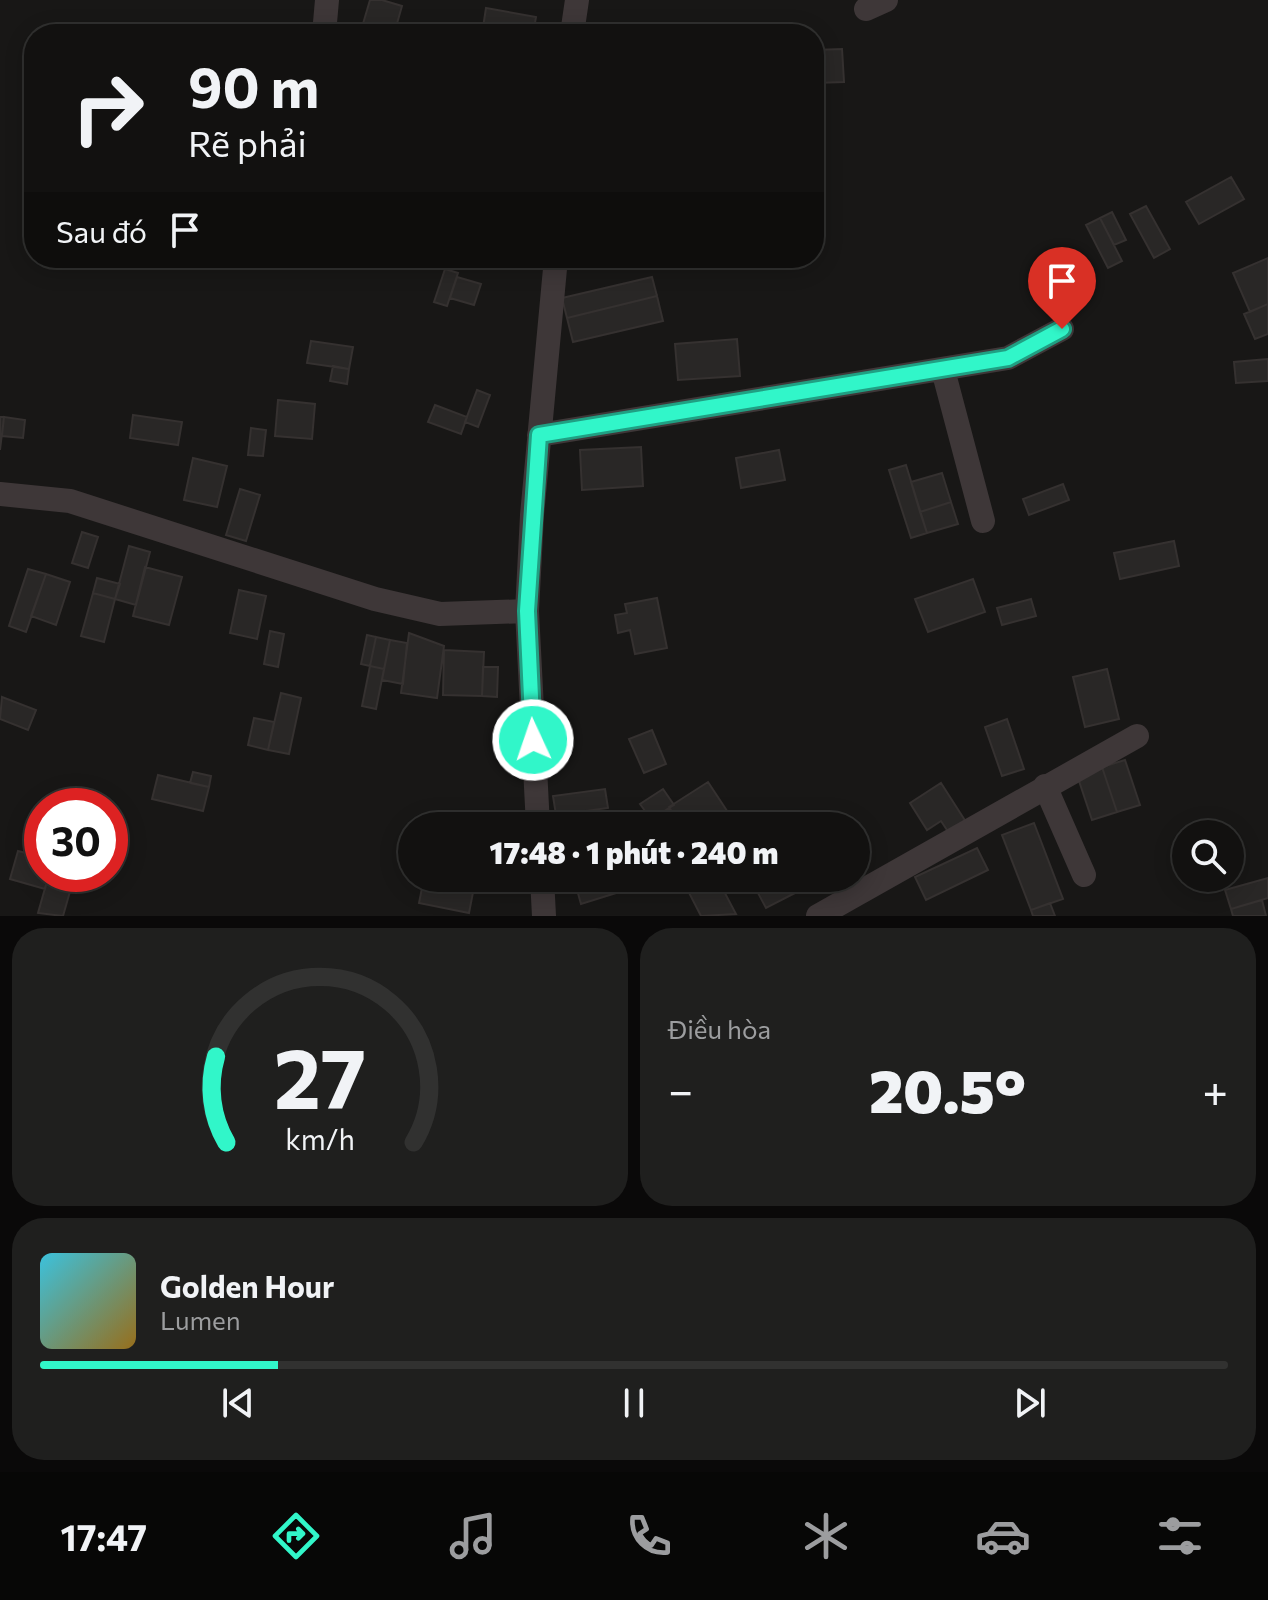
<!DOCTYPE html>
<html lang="vi">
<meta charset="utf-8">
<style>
body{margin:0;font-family:Commissioner,sans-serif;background:#1f1f1e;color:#f1f3f6;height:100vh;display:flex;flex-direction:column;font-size:30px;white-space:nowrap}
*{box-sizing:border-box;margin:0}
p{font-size:26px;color:#9c9d9f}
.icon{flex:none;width:44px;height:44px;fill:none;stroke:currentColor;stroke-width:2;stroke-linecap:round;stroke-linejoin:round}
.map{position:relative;height:916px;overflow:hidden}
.side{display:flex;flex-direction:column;gap:12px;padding:12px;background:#0a0909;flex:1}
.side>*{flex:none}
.top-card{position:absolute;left:24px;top:24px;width:800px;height:244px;border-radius:32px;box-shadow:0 4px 20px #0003,0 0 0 2px #313130;background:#121110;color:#f1f3f6;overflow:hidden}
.controls{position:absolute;left:1172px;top:820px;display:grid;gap:16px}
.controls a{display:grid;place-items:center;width:72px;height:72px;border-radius:50%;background:#121110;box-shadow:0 4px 20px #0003,0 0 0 2px #313130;font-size:40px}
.speed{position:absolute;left:24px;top:788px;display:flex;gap:16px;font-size:40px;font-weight:700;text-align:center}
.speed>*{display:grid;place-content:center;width:104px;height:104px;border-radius:50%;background:#121110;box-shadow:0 4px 20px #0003,0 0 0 2px #313130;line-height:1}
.speed .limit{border:12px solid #d22;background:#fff;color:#111}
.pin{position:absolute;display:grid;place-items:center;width:68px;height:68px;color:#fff;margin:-82px -34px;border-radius:50% 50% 50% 0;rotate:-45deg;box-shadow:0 0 8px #0007}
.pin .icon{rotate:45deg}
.me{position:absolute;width:88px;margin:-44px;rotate:357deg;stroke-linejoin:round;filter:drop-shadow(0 0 6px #0008)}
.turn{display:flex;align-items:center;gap:28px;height:168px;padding:0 32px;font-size:36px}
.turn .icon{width:104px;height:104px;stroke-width:2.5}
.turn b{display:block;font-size:56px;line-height:68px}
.then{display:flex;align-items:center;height:76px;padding:0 32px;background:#0003;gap:16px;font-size:30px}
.big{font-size:60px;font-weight:800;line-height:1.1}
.side .tile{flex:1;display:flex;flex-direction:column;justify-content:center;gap:12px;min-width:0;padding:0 28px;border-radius:32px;background:#1f1f1e}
.side .dial{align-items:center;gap:0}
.dial svg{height:208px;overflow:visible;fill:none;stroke:#313130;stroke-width:7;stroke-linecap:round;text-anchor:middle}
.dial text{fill:#f1f3f6;stroke:none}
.song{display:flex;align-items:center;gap:24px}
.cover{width:96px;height:96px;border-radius:12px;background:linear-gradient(135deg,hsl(190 70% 55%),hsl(40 70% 35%))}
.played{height:8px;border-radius:4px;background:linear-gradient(90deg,#31f6c9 20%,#313130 20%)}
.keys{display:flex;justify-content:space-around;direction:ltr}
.heat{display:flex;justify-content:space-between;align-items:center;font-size:44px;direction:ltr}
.side .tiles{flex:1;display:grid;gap:12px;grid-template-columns:1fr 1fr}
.tile:last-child{grid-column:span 2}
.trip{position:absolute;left:398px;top:812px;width:472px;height:80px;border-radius:40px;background:#121110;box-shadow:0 4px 20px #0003,0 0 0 2px #313130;font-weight:800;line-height:80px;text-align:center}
.tabs{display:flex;height:128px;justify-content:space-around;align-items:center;background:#070706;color:#9c9d9f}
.tabs .icon{width:56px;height:56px}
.tabs .on{color:#31f6c9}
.tabs b{font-size:36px;color:#f1f3f6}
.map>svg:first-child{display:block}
.building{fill:#292726;stroke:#353130;stroke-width:2}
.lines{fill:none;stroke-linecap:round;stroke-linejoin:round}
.minor{stroke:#3e3738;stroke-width:24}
.route-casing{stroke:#20a083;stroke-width:20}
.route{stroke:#31f6c9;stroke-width:14}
</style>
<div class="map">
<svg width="1268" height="916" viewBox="0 0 1268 916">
<rect width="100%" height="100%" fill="#181716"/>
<!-- building -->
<path class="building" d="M370,0H382L402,6L394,34H360Z
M486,8L536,17L533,34H482Z
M842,49L844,82L814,83V50Z
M1231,177L1244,199L1199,224L1186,202Z
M1146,206L1170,249L1154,258L1130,214Z
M1112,212L1126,240L1114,245L1100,218Z
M1100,218L1122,261L1108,268L1086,225Z
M1268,258V304L1250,312L1233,273Z
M445,269L458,273L447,306L434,302Z
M457,277L481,284L474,305L450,298Z
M652,277L657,296L567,318L562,298Z
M657,296L663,321L573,342L567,318Z
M1268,304V334L1255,339L1244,314Z
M737,339L740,376L678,380L675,344Z
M311,341L353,347L349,369L307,363Z
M1268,359V381L1236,383L1234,362Z
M333,366L349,369L347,384L330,381Z
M477,390L490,395L478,427L465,422Z
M278,400L315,404L312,439L275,436Z
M435,405L467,417L461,434L428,422Z
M133,415L182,422L178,445L130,438Z
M0,417H4L0,450Z
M4,417L25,420L23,438L2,436Z
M251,428L266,430L263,456L248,455Z
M641,447L643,486L582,490L580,450Z
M779,450L785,480L741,488L736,458Z
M193,458L227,466L217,507L184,500Z
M906,465L927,533L911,538L889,470Z
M942,473L951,502L920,512L911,482Z
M1063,484L1069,500L1029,515L1023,499Z
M240,489L260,495L246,541L226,535Z
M951,502L958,524L927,533L920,512Z
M82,532L98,537L88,568L72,563Z
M1174,541L1179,566L1120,579L1114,553Z
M129,546L150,552L136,605L115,599Z
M145,567L182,577L169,625L133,616Z
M28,569L46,574L26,632L9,626Z
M46,574L70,582L56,625L31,616Z
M97,578L120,584L115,599L93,593Z
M973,579L985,612L928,632L915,599Z
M239,590L266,596L257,639L230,633Z
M93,593L115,599L104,642L81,636Z
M657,598L667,648L635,654L630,630L618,633L615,615L627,613L625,604Z
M1031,599L1036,616L1002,625L997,608Z
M270,631L284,634L278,667L264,664Z
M409,633L444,646L437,698L401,693Z
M367,635L376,637L370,666L361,664Z
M376,637L390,640L384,669L370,666Z
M390,640L407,643L403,684L382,680Z
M444,650L484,652L482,696L443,695Z
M370,666L384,669L376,709L362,706Z
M483,667H498L497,697L482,696Z
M1107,669L1119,719L1085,727L1073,677Z
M281,693L301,698L289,754L268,750Z
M2,697L36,710L28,730L0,719Z
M254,718L274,722L268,750L248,745Z
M1007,719L1024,769L1002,776L985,727Z
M652,730L666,764L644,773L629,739Z
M1125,760L1140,805L1117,812L1102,767Z
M1102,767L1117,812L1092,820L1077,775Z
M193,772L211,776L209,787L190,783Z
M158,775L209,787L203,811L152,799Z
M708,782L737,826H681L669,807Z
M941,783L966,822L949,833L941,821L927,830L910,803Z
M605,789L608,808L556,815L553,796Z
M663,789L674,805L651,819L640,804Z
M1034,823L1063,899L1031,910L1002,835Z
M977,848L988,870L926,900L915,877Z
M18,851L42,857V874H49L45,889L10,879Z
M49,874H75L63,916L38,913Z
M424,878H455L475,882L469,913L419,903Z
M476,878H519L517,890L475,882Z
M578,878H611L616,893L581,904L574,879Z
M699,878H717L736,914L701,916L685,885Z
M750,878H787L795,893L766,908Z
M787,878H802L806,887L795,893Z
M1268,878V898L1231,909L1225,890Z
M1262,900L1266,916H1233L1231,909Z
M1050,903L1055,916H1033L1031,910Z"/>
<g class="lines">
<!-- minor -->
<path class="minor" d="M866,9L886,0
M324,34L327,0
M572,34L577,0
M943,370L983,521
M539,435L1008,358L1062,329
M0,494L70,501L375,599L440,614L527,611
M1045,786L1084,875
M538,826L527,611L532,515L556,258
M542,878L544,916
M818,916L1137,736"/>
</g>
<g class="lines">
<!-- route casing -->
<g class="route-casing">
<path id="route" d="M533,740L527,611L539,435L1008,358L1062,329"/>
</g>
<!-- route -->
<use href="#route" class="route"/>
</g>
</svg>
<div class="controls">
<a><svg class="icon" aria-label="search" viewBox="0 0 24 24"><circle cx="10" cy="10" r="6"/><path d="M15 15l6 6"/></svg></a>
</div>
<div class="speed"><div class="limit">30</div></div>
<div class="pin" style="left:1062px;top:329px;background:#d93025"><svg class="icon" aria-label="arrive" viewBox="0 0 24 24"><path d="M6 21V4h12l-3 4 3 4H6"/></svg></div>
<svg class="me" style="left:533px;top:740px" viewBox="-20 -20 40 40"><circle r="17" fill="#31f6c9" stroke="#fff" stroke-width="3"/><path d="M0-11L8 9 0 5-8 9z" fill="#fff"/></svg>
<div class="trip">17:48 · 1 phút · 240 m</div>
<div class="top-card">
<div class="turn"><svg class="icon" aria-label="right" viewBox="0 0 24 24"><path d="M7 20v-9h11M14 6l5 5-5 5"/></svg><div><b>90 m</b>Rẽ phải</div></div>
<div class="then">Sau đó<svg class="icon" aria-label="arrive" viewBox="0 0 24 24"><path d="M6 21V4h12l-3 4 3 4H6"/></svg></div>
</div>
</div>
<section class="side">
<div class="tiles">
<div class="tile dial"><svg viewBox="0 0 100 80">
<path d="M14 69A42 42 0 1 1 86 69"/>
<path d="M14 69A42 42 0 0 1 10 36" stroke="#31f6c9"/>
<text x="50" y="56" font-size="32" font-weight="700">27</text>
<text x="50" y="72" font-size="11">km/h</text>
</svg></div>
<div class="tile"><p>Điều hòa</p>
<div class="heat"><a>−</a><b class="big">20.5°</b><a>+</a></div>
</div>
<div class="tile">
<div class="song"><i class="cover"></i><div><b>Golden Hour</b><p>Lumen</p></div></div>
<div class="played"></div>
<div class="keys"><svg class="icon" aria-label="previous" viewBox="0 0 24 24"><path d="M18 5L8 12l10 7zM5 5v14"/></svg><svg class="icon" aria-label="pause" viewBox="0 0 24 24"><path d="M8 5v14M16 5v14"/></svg><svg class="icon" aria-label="next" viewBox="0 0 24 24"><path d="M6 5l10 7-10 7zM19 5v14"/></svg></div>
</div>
</div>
</section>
<nav class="tabs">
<b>17:47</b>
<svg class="icon on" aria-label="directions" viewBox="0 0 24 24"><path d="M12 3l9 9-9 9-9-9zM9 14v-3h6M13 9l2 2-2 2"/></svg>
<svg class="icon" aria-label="music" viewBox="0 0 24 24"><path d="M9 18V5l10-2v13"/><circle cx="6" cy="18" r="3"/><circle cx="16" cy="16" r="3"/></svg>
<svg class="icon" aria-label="phone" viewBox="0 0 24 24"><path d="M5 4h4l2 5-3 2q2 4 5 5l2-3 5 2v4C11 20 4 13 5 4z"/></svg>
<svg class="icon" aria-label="climate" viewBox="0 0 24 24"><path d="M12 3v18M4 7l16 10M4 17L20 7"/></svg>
<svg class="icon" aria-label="car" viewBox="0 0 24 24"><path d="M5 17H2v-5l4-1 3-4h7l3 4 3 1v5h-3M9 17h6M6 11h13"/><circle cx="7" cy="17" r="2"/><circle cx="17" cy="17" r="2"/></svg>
<svg class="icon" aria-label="filters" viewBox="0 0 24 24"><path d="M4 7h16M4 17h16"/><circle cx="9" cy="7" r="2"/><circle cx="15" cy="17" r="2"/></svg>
</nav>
